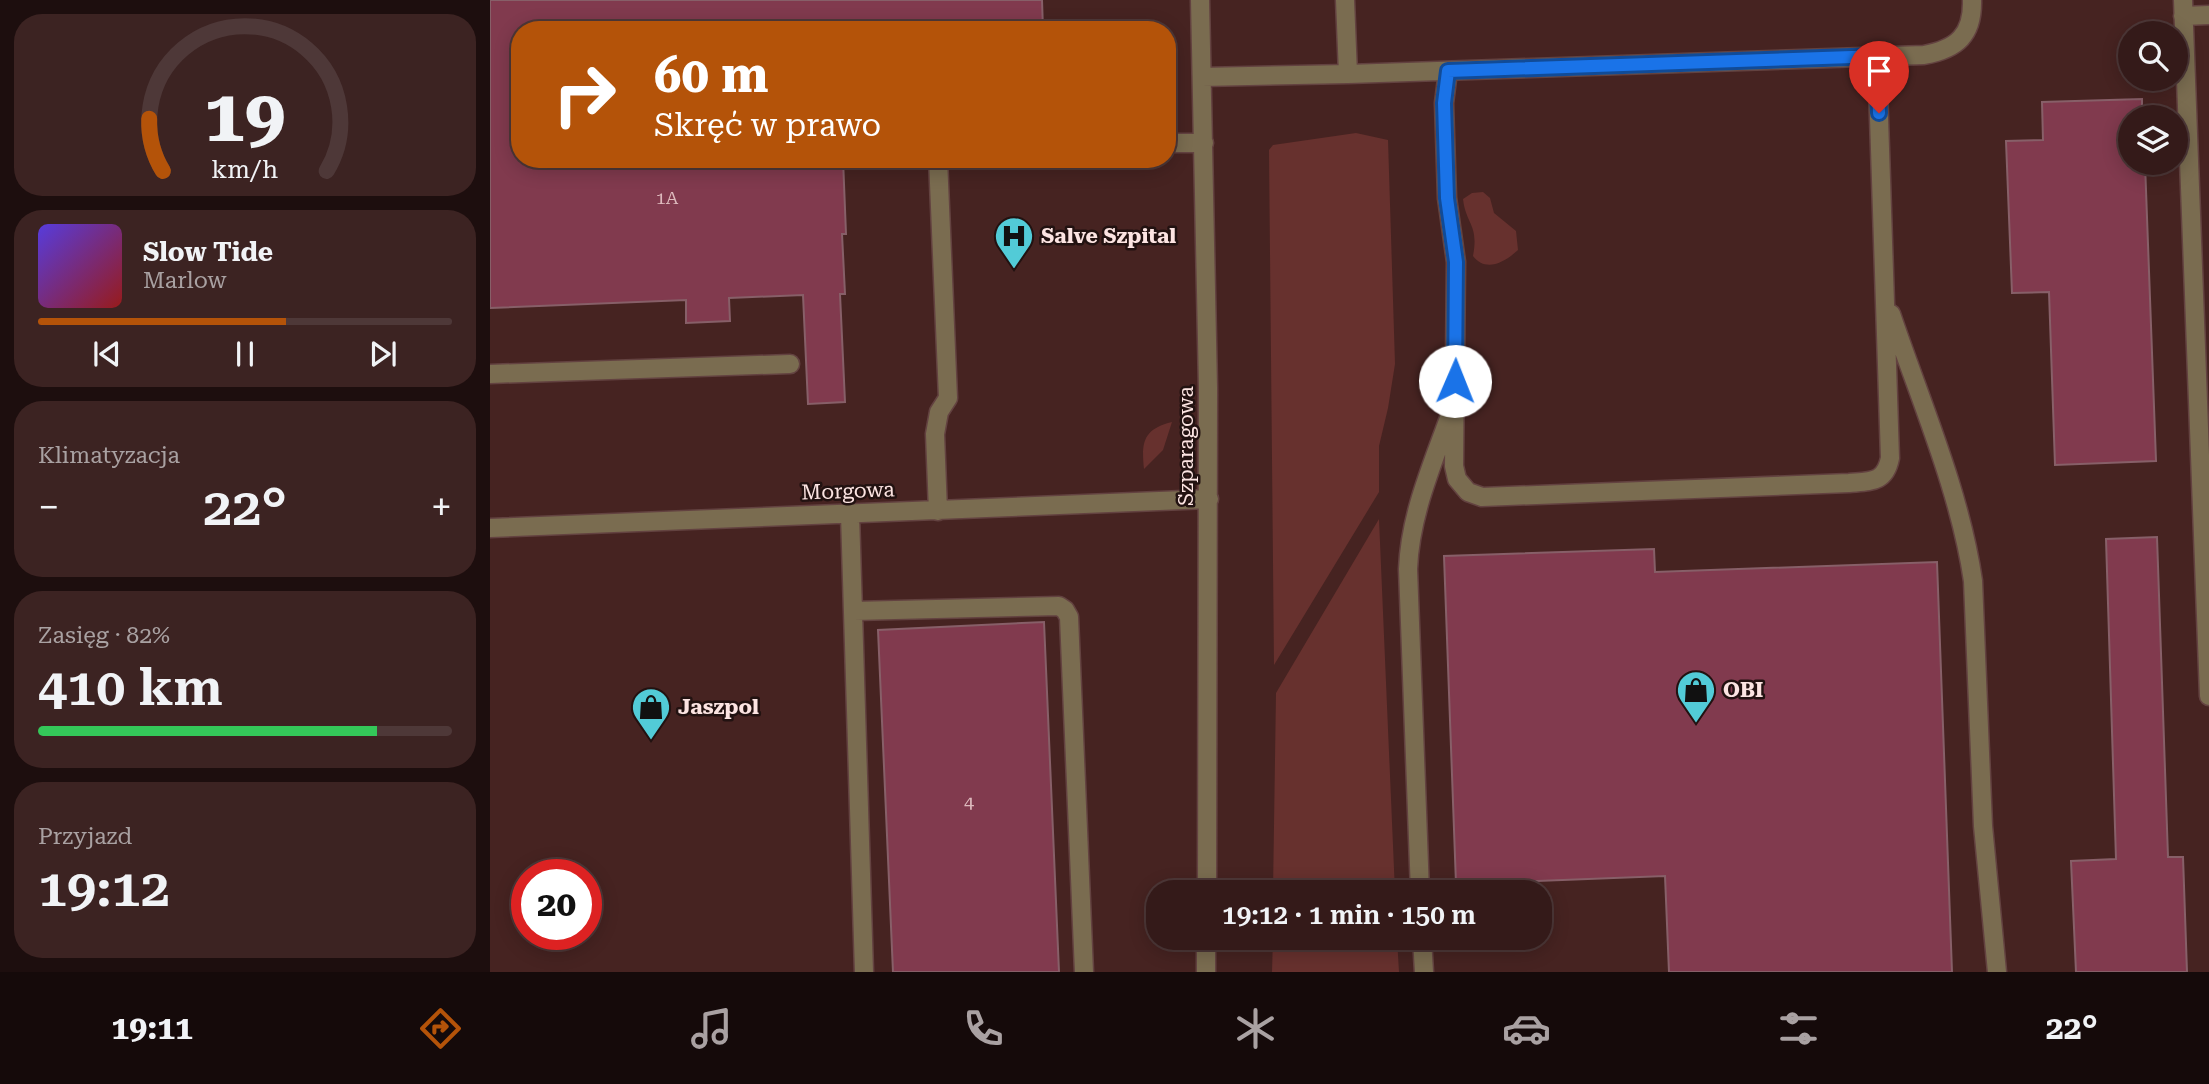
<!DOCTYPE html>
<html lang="pl">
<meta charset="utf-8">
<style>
body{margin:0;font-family:"Roboto Serif",serif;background:#3c2322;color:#f1f3f6;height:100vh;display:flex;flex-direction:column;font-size:26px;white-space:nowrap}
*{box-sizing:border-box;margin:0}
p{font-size:23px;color:#a9a1a2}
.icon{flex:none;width:38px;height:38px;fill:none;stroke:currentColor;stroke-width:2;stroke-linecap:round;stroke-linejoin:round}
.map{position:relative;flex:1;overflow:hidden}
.panel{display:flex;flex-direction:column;gap:14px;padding:14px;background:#1d0e0e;width:490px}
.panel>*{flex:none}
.guide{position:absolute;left:21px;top:21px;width:665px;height:147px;border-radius:28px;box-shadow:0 4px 18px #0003,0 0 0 2px #4e3838;background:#b45309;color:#fff;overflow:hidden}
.fabs{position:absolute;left:1628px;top:21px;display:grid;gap:14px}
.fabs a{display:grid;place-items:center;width:70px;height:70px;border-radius:50%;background:#341a19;box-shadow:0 4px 18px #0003,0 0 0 2px #4e3838;font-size:35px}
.speed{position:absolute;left:21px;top:859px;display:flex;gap:14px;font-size:35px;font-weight:700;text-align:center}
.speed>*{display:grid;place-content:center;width:91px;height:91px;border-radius:50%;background:#341a19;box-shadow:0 4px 18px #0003,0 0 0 2px #4e3838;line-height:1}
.speed .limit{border:10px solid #d22;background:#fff;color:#111}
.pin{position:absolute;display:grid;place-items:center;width:60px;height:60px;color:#fff;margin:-72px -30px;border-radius:50% 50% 50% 0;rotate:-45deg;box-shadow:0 0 7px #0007}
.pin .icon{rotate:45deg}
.me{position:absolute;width:77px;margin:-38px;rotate:1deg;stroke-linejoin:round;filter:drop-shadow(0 0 5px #0008)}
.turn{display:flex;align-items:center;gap:24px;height:147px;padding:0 28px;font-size:32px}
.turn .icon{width:91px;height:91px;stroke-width:2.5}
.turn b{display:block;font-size:49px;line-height:60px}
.big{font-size:52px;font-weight:600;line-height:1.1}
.panel .widget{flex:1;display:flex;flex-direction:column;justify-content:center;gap:10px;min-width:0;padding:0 24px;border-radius:28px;background:#3c2322}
.panel .dial{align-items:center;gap:0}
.dial svg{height:182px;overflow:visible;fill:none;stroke:#4e3838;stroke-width:7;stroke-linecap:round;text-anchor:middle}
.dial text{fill:#f1f3f6;stroke:none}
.song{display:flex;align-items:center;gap:21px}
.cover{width:84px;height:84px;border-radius:10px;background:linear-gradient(135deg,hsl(250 70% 55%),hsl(0 70% 35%))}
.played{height:7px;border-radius:4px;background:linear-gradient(90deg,#b45309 60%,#4e3838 60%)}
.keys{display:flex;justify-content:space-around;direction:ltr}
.heat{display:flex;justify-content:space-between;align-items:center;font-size:38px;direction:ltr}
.charge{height:10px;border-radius:5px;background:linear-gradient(90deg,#34c759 82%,#4e3838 0)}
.trip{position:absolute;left:656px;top:880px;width:406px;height:70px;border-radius:28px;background:#341a19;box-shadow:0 4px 18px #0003,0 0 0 2px #4e3838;font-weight:600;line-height:70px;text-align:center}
.menu{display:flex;height:112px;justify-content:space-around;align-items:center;background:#150a0a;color:#a9a1a2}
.menu .icon{width:49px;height:49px}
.menu .on{color:#b45309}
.menu b{font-size:32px;color:#f1f3f6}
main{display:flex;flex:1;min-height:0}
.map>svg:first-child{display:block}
.green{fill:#67312e}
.building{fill:#813a4e;stroke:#875f68;stroke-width:2}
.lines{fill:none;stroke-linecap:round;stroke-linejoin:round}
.minor-casing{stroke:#634240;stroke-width:21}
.minor{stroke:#7a6c50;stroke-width:18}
.route-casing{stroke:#114b97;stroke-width:18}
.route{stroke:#1a73e8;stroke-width:12}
.labels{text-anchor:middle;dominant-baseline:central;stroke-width:5;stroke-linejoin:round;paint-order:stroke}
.number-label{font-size:18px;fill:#ddbabd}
.poi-label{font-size:21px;font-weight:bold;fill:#fce4e2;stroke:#221211;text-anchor:start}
.street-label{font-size:21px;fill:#fce4e2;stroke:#221211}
</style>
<main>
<section class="panel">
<div class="widget dial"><svg viewBox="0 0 100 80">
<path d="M14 69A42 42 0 1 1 86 69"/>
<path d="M14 69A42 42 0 0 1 8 46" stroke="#b45309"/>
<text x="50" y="56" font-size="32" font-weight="700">19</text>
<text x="50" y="72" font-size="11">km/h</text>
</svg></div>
<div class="widget">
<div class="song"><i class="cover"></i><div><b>Slow Tide</b><p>Marlow</p></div></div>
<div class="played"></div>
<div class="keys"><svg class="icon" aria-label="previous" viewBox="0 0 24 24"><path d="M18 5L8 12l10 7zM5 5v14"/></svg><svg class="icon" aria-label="pause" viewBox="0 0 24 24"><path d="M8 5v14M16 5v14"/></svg><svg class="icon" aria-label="next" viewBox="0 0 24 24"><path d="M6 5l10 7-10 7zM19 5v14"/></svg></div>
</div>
<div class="widget"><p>Klimatyzacja</p>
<div class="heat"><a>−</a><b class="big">22°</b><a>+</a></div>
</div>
<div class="widget"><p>Zasięg · 82%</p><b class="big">410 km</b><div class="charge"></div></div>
<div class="widget"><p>Przyjazd</p><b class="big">19:12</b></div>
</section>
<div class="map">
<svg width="1719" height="972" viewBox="0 0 1719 972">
<rect width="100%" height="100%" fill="#462321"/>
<!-- green -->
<path class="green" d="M866,133L898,140L905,364L898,408L889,446V492L784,665L779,150L783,145Z
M993,192L1000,198L1004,213L1026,231L1028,250C1015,262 996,273 983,256C989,224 976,225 973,199L982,193Z
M682,422L673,450L654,469C651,441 654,429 682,422Z
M889,519L905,892H783L786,693Z
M783,938H907L909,972H782Z"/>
<!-- building -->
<path class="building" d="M0,0H552L553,30H30V159H353L356,234H352L355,294H350L355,402L318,404L313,295L239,298L240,321L196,323V300L0,308Z
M1652,99V117H1640V163H1655L1666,461L1565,465L1559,292L1522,293L1516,141L1553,140L1552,102Z
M1667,537L1678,857H1693L1697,972H1586L1581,861L1626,859L1616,539Z
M1164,549L1165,572L1447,562L1462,972H1179L1175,876L966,884L954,556Z
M554,622L569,972H403L388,630Z"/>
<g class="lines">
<!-- minor casing -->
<g class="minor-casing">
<path id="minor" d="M710,0L718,388L717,892
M1693,0L1719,696
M1693,16L1719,15
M958,71L954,103L957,198L966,262L964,466L967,479L978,492L992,497L1359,483C1381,481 1395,483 1400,458L1388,87L1392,56
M858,74L1434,55C1467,49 1483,35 1482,0
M712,77L858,74L855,0
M677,143H714
M1401,314C1430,400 1470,491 1483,581L1493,826L1507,972
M0,374L300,364
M448,511L445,434L449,412L458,398L448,159
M360,514L374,972
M0,528L719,499
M364,611L569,606L575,610L579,617L594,972
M930,892L918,569C920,516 941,468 959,418
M932,938L934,972
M716,972V938"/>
</g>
<!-- minor -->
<use href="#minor" class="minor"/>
</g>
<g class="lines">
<!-- route casing -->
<g class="route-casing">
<path id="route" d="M965,381L966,262L957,198L954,103L958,71L1392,56L1388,87L1389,113"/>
</g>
<!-- route -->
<use href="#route" class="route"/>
</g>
<!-- icons -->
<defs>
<g id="hospital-pin" transform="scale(2.0125)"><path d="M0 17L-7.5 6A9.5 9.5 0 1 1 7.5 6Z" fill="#52cbd7" stroke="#221211"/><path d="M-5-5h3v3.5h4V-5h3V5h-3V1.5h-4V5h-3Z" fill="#111"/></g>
<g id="shop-pin" transform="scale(2.0125)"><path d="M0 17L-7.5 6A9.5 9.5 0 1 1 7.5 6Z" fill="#52cbd7" stroke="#221211"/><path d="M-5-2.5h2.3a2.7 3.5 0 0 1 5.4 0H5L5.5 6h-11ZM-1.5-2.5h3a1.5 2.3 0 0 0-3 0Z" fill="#111"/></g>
</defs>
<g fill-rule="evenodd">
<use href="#hospital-pin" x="524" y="236"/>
<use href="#shop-pin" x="1206" y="690"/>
<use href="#shop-pin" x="161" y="707"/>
</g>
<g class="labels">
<!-- number labels -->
<g class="number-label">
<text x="177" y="197">1A</text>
<text x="479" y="801">4</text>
</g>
<!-- poi labels -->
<g class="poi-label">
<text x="551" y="236">Salve Szpital</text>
<text x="1233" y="690">OBI</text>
<text x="188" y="707">Jaszpol</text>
</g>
<!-- street labels -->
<g class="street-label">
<text transform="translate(696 446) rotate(-90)">Szparagowa</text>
<text transform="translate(358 491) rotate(-2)">Morgowa</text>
</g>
</g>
</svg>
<div class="fabs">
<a><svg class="icon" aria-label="search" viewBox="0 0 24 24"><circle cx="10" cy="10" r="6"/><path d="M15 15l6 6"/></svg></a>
<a><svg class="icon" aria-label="layers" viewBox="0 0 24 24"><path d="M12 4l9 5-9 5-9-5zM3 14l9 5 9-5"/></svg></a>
</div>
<div class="speed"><div class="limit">20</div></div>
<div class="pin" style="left:1389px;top:113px;background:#d93025"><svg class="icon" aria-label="arrive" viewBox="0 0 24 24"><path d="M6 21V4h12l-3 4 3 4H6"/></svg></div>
<svg class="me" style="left:965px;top:381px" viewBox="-20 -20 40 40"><circle r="19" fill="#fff"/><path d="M0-13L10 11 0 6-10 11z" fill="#1a73e8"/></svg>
<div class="trip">19:12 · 1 min · 150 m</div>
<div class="guide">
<div class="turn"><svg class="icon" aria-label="right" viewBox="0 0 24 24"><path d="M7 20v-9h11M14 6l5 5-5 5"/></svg><div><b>60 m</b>Skręć w prawo</div></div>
</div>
</div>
</main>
<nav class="menu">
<b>19:11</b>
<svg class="icon on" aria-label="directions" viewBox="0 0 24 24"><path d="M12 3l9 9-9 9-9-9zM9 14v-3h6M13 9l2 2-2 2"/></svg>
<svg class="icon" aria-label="music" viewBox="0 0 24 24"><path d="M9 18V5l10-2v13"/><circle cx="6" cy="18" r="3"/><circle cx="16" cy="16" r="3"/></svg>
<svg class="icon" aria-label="phone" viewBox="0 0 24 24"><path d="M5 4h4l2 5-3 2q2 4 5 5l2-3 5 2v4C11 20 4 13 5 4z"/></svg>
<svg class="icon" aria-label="climate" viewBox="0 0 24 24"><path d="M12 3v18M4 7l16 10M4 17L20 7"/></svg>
<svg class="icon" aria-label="car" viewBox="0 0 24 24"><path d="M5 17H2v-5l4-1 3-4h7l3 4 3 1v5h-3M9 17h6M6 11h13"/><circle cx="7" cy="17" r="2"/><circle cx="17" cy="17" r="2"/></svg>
<svg class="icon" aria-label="filters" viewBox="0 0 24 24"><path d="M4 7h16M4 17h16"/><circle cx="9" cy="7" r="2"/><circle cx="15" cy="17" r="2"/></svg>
<b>22°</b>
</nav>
